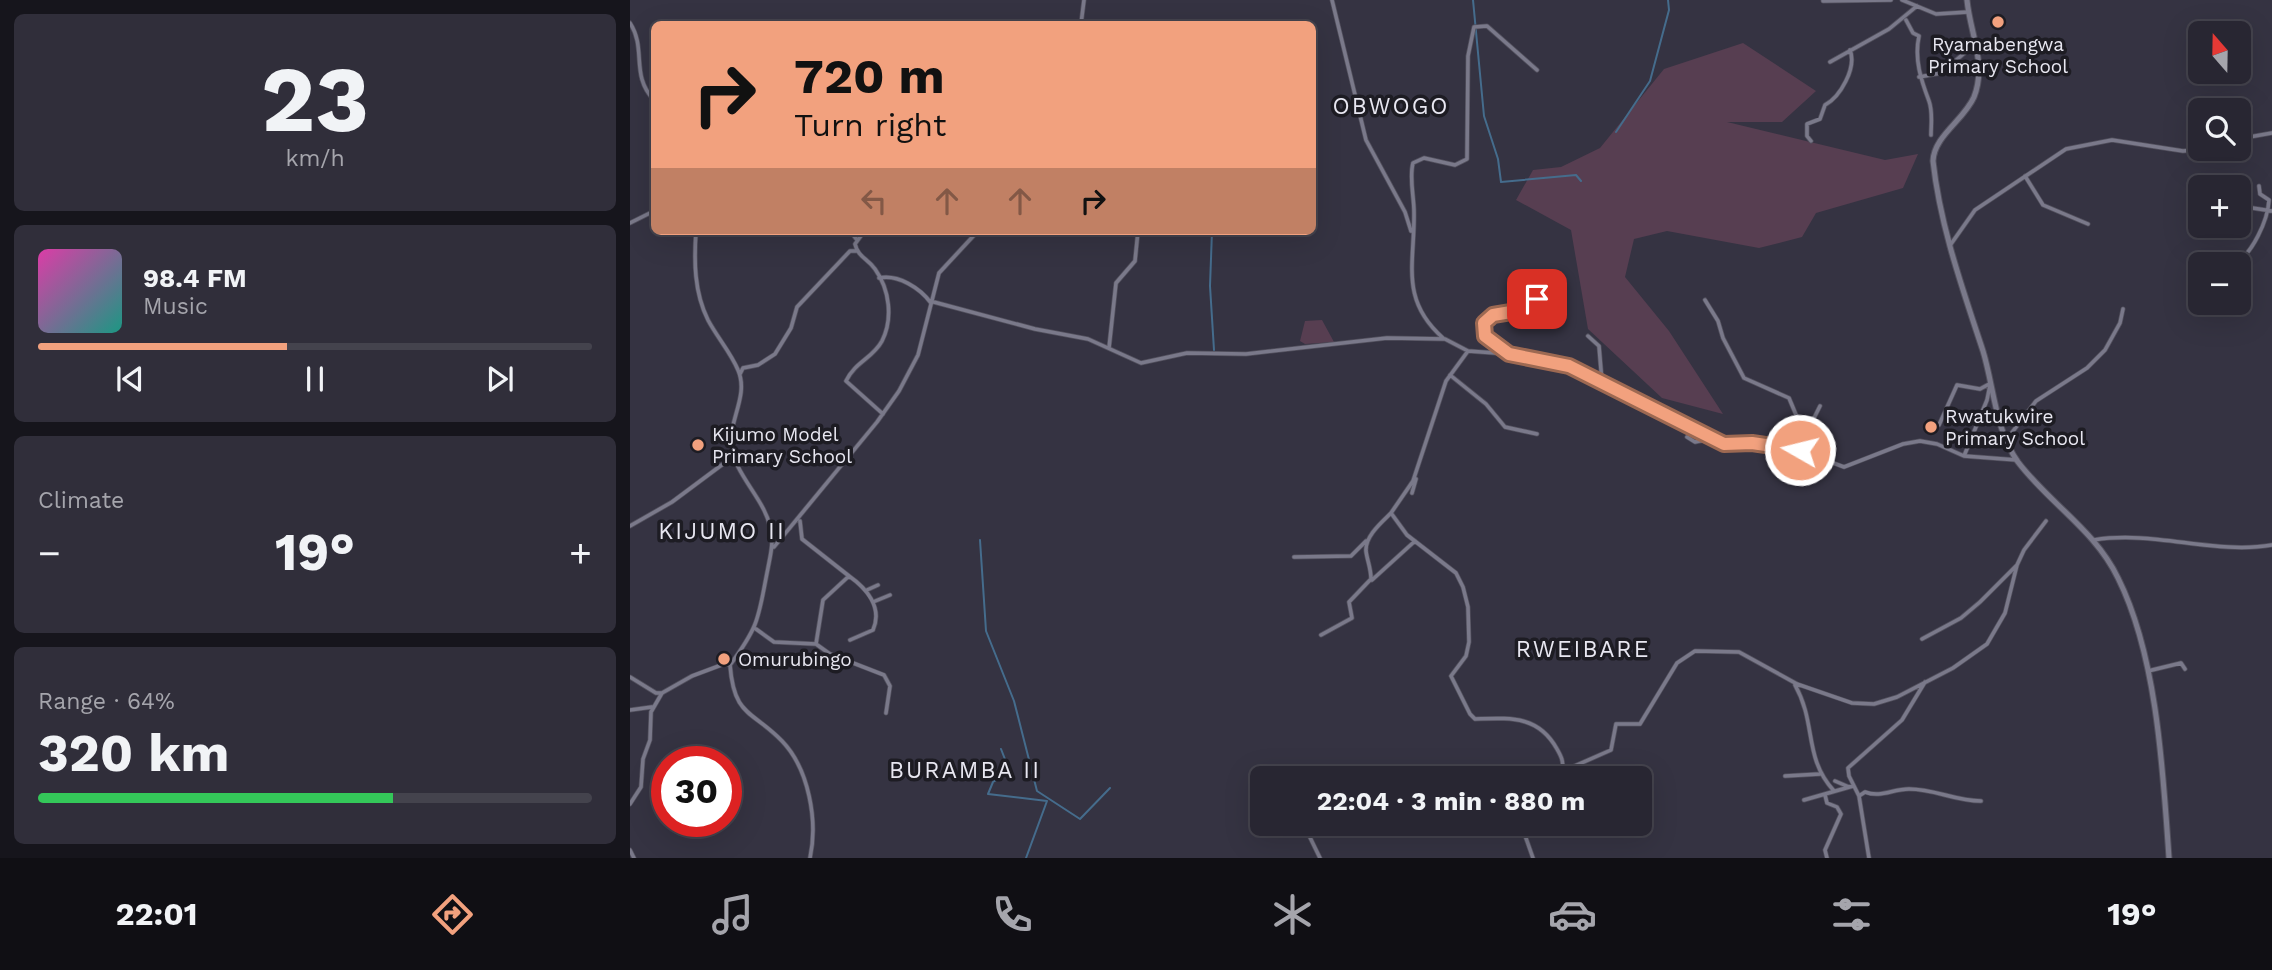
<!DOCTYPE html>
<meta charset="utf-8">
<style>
body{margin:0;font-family:"Work Sans",sans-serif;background:#302e3a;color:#f1f3f6;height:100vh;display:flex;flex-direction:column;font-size:26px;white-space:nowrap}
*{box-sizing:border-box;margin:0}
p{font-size:23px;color:#a5a5ac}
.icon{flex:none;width:38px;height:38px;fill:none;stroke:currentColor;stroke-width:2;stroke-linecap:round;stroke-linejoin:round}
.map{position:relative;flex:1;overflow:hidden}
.drawer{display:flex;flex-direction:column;gap:14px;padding:14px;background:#16151c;width:630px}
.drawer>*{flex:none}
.guide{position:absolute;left:21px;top:21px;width:665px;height:214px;border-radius:10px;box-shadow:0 7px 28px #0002,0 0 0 2px #44434d;background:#f2a17e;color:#111;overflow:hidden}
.needle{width:46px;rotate:340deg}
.tools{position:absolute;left:1558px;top:21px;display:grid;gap:14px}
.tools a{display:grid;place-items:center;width:63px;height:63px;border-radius:10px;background:#282632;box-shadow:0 7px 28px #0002,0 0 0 2px #44434d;font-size:35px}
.speed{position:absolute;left:21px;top:746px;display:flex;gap:14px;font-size:35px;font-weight:700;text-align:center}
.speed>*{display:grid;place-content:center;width:91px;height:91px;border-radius:50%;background:#282632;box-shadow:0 7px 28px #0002,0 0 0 2px #44434d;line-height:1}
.speed .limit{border:10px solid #d22;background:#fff;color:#111}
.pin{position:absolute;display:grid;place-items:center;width:60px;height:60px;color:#fff;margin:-30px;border-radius:14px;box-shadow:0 4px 10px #0006}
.me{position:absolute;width:77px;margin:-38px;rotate:278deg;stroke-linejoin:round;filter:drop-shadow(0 0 5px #0008)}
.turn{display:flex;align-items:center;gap:24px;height:147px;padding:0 28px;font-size:32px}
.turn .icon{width:91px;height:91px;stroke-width:2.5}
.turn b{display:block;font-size:49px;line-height:60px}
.lanes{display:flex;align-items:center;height:66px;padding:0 28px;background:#0003;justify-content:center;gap:35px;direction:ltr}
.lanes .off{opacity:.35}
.big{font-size:52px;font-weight:700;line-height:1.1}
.drawer .tile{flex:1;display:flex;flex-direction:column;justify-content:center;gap:10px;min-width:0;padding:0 24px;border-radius:10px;background:#302e3a}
.drawer .dial{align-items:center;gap:0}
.dial b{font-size:91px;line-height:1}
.song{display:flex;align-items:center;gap:21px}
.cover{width:84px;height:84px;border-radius:10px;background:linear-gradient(135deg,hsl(320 70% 55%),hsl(170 70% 35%))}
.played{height:7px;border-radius:4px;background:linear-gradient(90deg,#f2a17e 45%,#44434d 45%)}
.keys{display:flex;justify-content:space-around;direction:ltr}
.heat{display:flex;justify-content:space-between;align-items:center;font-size:38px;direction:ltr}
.charge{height:10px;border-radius:5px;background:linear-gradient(90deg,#34c759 64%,#44434d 0)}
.trip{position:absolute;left:620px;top:766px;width:402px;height:70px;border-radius:10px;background:#282632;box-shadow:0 7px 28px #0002,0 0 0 2px #44434d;font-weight:700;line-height:70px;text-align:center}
.tabs{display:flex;height:112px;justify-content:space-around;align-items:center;background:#100f14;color:#a5a5ac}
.tabs .icon{width:49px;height:49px}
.tabs .current{color:#f2a17e}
.tabs b{font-size:32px;color:#f1f3f6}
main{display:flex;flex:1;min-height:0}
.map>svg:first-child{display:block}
.green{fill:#573e51}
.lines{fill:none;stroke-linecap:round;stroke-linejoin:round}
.stream{stroke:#456c8c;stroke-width:2}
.minor-casing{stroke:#52505d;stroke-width:5}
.tertiary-casing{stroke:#52505d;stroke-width:7}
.minor{stroke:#7a798a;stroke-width:3.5}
.tertiary{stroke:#7a798a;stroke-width:5}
.route-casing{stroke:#9d6952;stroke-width:18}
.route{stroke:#f2a17e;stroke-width:12}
.poi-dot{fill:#f2a17e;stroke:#1d1c23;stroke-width:2.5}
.labels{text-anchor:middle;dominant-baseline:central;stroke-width:7;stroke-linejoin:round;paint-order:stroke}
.poi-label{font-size:19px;fill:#e8e7f1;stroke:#1d1c23;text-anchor:start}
.quarter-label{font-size:23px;letter-spacing:2px;fill:#e8e7f1;stroke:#1d1c23}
</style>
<main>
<section class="drawer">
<div class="tile dial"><b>23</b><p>km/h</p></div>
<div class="tile">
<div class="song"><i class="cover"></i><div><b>98.4 FM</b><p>Music</p></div></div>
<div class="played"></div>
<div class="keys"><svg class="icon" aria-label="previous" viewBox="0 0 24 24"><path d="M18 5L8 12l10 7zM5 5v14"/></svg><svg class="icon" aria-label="pause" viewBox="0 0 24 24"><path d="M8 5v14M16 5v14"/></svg><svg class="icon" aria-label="next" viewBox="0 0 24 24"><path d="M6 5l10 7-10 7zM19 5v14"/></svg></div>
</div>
<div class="tile"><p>Climate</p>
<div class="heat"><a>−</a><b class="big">19°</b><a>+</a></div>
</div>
<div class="tile"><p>Range · 64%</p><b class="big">320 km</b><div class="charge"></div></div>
</section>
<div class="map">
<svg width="1642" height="858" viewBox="0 0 1642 858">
<rect width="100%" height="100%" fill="#353342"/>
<!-- green -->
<path class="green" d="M1113,43L1186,91L1152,122H1097L1255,160L1288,154L1273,188L1186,213L1172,237L1129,248L1037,231L1004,239L995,277L1039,331L1093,414L1032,398L958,329L941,230L886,200L903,170L931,167L970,148L1034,69Z
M692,320L704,342L675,344L670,341L675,321Z"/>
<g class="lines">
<!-- stream -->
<path class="stream" d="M843,0L854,116L868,159L871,182L946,175L951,181
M986,132L1020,81L1039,10L1038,0
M582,231L580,286L584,350
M350,540L356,631L384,701L407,791L450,819L480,788
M371,749L380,772L363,782L358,794L417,801L396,858"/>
<!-- minor casing -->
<g class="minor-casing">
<path id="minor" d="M702,0L736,140L775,212L781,231
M1272,0L1306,14L1338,12
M1193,1L1261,0
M1276,20L1283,33L1289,36C1284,59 1291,80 1299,101C1303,112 1301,124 1301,135
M0,23C17,49 0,75 24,100
M451,24L454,0
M1200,62L1259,29L1287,6
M1289,77L1311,73L1345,44
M1608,139L1642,133
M1181,141L1177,136V124L1190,119L1195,105C1210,97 1227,68 1220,50
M1395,176L1413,205L1458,224
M1616,207L1642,211
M0,223L24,211
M66,231C64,261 64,292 78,320C87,337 101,353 108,370C119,395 99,420 101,444C104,474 133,497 140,526C144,542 141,552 138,568C128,617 131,623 100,665C104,717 122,710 152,741C179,769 188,821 180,858
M220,231L227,240
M1321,244L1345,210L1436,149L1482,140L1553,151L1576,149
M1604,264C1622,255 1638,220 1639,200L1630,194L1629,186
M249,278C268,274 290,288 301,303
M1569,299L1570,298
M1075,300L1088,321L1093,338L1114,378L1159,398L1182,453
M300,301L405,329L458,339L511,363L557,353L616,354L757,338L815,339L838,351L879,354L939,366L1100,446L1122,443L1176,449L1182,455L1214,467L1273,444L1290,441L1307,444L1334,456L1387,460
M958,336L969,346L972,382
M813,338C769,299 785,263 784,212C784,196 779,178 783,163L794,158L825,165L837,159L838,56L844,27L857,26L907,70
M479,348L486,283L505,261L508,231
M838,351L816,381L783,481L761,513L777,535L826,573L833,587L838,607L839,642L836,656L821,676L840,714L845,719C880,718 908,715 927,749C931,756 934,762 932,769
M879,353L855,336L854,323L863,315L881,312L907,299
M110,374L113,368L128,365L145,354L161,328L167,307L220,251H227
M820,375L856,404L875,427L907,434
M253,414L216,381C225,362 243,358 252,341C263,319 260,290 245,269C237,258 228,257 225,244L233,233L265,234L285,231
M1309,425L1327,385L1350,389L1361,383
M1175,436L1190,406
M1057,437L1065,442L1079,439
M1377,439L1406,401L1457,368L1475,350L1490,323L1493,309
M1334,456L1357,400L1360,385
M782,493L786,479
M170,521L172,539L219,576
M0,526L42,502L93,464L105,460
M1464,540C1524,530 1584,555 1642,545
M144,547L247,422L269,391L288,355L309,273L348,231
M664,557L721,556L736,541
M742,580L785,541
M237,590L248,585
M243,602L260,595
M126,629L144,642L186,644L200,654L254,675L260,686L256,713
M691,635L722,618L719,602L741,579C741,568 737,560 736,551C735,536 752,522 761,513
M1292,639L1331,618L1350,602L1387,565L1394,550L1416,521
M186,644L193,600L219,576C236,588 253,607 243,630L220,640
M1518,671L1551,663L1555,669
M0,677L26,693H32
M1165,685C1187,724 1173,757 1204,791
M0,710L22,707
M1155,776L1190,774
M915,779L981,750L986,724H1010L1047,663L1065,651L1109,652L1167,684L1222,703L1244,704L1267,697L1323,668L1357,644L1375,613L1387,565
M1205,781L1219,787
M1195,795L1197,803L1207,807L1211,814L1195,850L1197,858
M1229,796L1235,792C1251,798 1262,789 1279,789C1305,789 1325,801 1351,801
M1174,800L1223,786
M0,804L11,787L13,759L20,740L21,712L32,693L62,676L94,664L100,665
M891,824L903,858
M674,825L690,858
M0,850L4,858
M1239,858L1229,796L1219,776L1218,768L1272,720L1295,682"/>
</g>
<!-- tertiary casing -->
<g class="tertiary-casing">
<path id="tertiary" d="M1337,0C1340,33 1357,64 1344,97C1334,120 1304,136 1303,161C1310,226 1333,290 1353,351C1364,387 1365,430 1388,462C1419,503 1465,530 1488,578C1527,656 1533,771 1539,858"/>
</g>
<!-- minor -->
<use href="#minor" class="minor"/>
<!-- tertiary -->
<use href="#tertiary" class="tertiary"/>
</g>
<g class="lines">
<!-- route casing -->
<g class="route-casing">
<path id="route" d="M907,299L881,312L863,315L854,323L855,336L879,354L939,366L1094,444L1122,443L1170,450"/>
</g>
<!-- route -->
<use href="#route" class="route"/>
</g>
<!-- markers -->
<g class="poi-dot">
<circle cx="1368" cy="22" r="7"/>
<circle cx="1301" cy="427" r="7"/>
<circle cx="68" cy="445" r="7"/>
<circle cx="94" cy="659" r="7"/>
</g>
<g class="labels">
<!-- poi labels -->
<g class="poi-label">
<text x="1368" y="44" text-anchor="middle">Ryamabengwa<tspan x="1368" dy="22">Primary School</tspan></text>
<text x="1315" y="416">Rwatukwire<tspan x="1315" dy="22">Primary School</tspan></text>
<text x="82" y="434">Kijumo Model<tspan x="82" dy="22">Primary School</tspan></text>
<text x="108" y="659">Omurubingo</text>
</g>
<!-- quarter labels -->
<g class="quarter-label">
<text x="761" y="106">OBWOGO</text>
<text x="92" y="531">KIJUMO II</text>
<text x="953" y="649">RWEIBARE</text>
<text x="335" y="770">BURAMBA II</text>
</g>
</g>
</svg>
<div class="tools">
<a><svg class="needle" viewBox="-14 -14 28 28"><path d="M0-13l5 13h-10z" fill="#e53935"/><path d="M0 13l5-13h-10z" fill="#a5a5ac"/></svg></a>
<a><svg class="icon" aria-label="search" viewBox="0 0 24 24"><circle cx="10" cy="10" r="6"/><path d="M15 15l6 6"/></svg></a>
<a>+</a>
<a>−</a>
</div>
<div class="speed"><div class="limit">30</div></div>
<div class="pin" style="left:907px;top:299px;background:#d93025"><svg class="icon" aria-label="arrive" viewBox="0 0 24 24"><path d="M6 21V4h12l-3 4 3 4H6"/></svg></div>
<svg class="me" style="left:1170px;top:450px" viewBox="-20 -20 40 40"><circle r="17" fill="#f2a17e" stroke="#fff" stroke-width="3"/><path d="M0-11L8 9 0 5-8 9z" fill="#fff"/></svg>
<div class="trip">22:04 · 3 min · 880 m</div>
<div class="guide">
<div class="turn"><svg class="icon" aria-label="right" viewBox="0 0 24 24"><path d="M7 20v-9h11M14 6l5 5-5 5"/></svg><div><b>720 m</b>Turn right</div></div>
<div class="lanes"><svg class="icon off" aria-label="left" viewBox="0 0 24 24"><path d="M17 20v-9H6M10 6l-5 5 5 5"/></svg><svg class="icon off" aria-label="ahead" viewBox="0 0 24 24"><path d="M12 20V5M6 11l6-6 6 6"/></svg><svg class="icon off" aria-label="ahead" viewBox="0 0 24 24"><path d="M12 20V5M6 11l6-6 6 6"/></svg><svg class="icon" aria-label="right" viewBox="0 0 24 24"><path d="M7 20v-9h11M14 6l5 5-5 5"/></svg></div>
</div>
</div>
</main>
<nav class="tabs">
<b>22:01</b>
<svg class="icon current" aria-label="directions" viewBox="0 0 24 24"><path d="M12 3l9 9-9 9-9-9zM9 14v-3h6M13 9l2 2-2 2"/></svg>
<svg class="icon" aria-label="music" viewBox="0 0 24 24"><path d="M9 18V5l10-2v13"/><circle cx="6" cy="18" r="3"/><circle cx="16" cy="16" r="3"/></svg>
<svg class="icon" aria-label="phone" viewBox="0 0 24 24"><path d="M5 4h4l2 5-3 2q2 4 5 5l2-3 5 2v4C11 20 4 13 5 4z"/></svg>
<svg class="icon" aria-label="climate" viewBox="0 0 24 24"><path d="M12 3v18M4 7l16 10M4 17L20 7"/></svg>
<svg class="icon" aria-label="car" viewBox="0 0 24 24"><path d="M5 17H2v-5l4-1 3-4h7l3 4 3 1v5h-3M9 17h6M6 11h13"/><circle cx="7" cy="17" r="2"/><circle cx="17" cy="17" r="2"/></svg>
<svg class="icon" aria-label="filters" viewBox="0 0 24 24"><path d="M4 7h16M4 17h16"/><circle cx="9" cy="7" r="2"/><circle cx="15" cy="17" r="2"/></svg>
<b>19°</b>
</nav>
